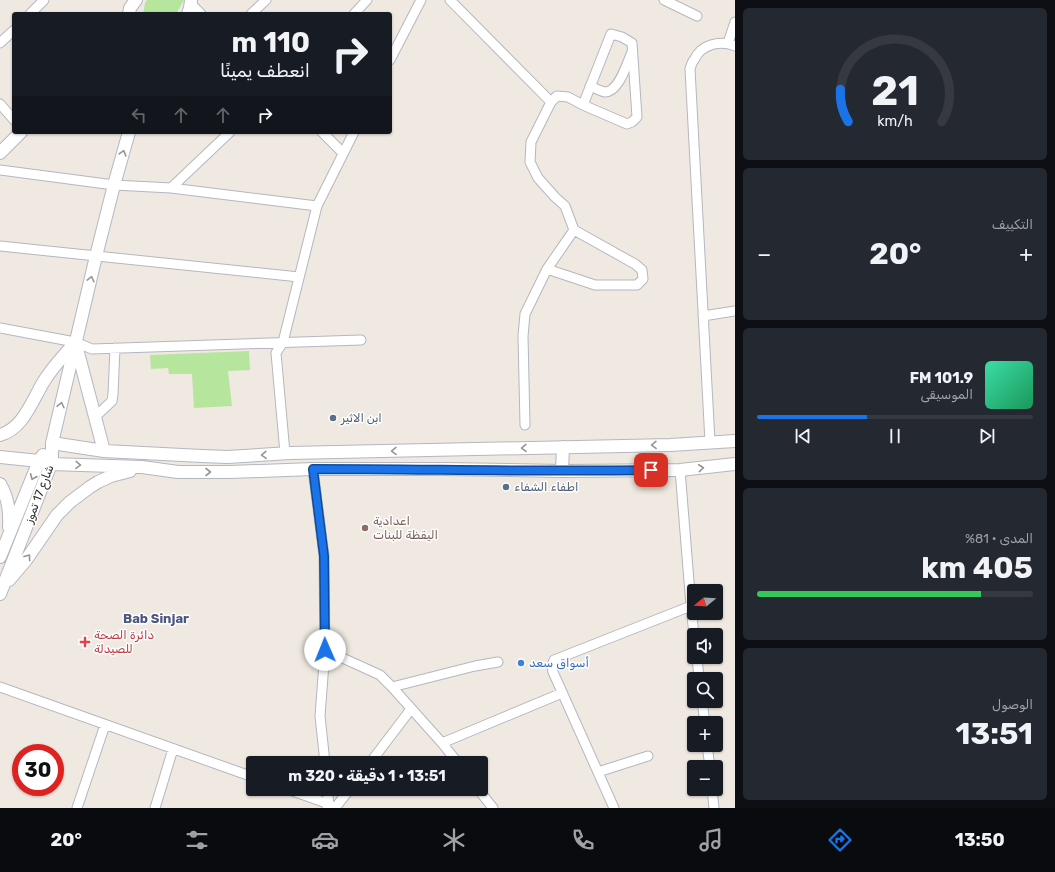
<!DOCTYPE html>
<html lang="ar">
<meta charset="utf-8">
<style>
body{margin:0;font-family:Rubik,Vazirmatn,sans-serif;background:#242831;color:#f1f3f6;direction:rtl;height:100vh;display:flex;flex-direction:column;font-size:15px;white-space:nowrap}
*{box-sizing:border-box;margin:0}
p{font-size:13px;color:#9ea1a6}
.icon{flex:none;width:22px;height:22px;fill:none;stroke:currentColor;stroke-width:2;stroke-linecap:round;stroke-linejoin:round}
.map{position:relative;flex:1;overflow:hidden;direction:ltr}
.side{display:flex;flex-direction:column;gap:8px;padding:8px;background:#0d0f14;width:320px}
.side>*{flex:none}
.guide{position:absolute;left:12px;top:12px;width:380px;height:122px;border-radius:4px;box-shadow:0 1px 3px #0004;direction:rtl;background:#171b24;color:#f1f3f6;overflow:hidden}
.needle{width:26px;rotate:252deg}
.controls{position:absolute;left:687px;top:584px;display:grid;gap:8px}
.controls a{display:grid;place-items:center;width:36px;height:36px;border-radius:4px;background:#171b24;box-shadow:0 1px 3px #0004;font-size:20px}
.speed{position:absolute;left:12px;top:744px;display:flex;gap:8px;font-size:20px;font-weight:700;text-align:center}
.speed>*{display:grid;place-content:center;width:52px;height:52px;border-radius:50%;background:#171b24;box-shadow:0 1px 3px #0004;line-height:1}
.speed .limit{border:6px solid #d22;background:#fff;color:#111}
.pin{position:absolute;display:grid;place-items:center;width:34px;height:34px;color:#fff;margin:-17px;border-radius:8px;box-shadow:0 2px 6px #0006}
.me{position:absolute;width:44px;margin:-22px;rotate:359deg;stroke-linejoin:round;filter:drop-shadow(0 0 3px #0008)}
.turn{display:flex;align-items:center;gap:14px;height:84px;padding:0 16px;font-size:18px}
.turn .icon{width:52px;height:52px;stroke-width:2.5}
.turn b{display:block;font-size:28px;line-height:34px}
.lanes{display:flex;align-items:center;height:38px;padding:0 16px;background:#0003;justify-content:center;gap:20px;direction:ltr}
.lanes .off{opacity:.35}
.big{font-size:30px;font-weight:700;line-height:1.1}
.side .widget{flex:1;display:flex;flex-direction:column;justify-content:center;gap:6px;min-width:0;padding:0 14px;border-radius:6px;background:#242831}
.side .dial{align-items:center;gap:0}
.dial svg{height:104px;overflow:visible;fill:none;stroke:#363941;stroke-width:7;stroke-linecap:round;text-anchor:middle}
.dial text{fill:#f1f3f6;stroke:none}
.song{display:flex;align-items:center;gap:12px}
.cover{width:48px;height:48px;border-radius:6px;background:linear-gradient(135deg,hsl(160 70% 55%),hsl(150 70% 35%))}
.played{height:4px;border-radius:2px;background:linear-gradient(90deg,#1a73e8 40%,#363941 40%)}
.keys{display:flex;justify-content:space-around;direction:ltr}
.heat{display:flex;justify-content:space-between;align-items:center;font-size:22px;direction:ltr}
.charge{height:6px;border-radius:3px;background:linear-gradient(90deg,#34c759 81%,#363941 0)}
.trip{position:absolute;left:246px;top:756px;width:242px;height:40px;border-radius:4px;background:#171b24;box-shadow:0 1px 3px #0004;font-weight:700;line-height:40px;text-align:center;direction:rtl}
.menu{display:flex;height:64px;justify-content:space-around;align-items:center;background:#090b0e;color:#9ea1a6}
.menu .icon{width:28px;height:28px}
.menu .on{color:#1a73e8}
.menu b{font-size:18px;color:#f1f3f6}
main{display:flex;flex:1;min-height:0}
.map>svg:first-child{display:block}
.green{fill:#b6e59e}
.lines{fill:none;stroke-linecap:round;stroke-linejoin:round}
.street-casing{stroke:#b4b7c1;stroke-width:11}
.secondary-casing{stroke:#b4b7c1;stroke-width:14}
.street{stroke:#fff;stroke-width:9}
.secondary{stroke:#fff;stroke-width:12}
.oneway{stroke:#969696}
.route-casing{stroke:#114b97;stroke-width:10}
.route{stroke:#1a73e8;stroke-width:7}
.service-dot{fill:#5c6f8a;stroke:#fff;stroke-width:1.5}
.education-dot{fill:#8d6e63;stroke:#fff;stroke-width:1.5}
.health-dot{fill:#e0444e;stroke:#fff;stroke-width:1.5}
.shop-dot{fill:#3f7fe0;stroke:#fff;stroke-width:1.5}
.labels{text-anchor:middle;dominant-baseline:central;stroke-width:3;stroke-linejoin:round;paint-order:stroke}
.service-label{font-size:12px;fill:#4e5e75;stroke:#fff;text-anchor:start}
.street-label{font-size:12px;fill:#2e2e2e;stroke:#fff}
.education-label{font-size:12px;fill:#785e54;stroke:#fff;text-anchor:start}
.health-label{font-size:12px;fill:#be3a42;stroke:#fff;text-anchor:start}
.shop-label{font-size:12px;fill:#366cbe;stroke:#fff;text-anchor:start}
.neighbourhood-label{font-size:13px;font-weight:bold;fill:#4d5680;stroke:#fff}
</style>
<main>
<section class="side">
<div class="widget dial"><svg viewBox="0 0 100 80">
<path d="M14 69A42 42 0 1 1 86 69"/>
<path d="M14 69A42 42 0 0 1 8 44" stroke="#1a73e8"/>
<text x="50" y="56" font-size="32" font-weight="700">21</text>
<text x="50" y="72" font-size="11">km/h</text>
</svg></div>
<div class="widget"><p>التكييف</p>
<div class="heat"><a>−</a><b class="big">20°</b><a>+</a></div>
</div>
<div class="widget">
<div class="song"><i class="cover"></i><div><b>101.9 FM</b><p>الموسيقى</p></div></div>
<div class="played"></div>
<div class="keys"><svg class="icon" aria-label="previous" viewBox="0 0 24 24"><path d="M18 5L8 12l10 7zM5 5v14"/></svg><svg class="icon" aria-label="pause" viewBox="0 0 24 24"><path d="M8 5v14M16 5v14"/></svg><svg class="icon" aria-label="next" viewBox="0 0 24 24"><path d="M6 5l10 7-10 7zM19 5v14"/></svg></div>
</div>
<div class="widget"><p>المدى · 81%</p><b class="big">405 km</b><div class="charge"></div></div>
<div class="widget"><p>الوصول</p><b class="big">13:51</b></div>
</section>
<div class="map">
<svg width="735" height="808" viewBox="0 0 735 808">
<rect width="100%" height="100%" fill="#efe9e1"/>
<!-- green -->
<path class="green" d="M147,0H184L176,14H143L145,3Z
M249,351L250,370L228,371L232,406L194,408L192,374H169L168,368L151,369L150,355Z"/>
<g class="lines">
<!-- street casing -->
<g class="street-casing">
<path id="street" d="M450,0L551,102L531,142L530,162L538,178L555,197L565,206L574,230L547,269L525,314L523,336L525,425
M664,0L697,16
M191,4L201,14
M30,14L44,0
M251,14L266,0
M354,14L367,0
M0,43L14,30
M728,43L735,22
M390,60L421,0
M590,86C595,88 600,91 605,92C619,92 627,63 632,52
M551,102L557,96L568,97L583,105L627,124L632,122L637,117L632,43L622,37L611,34L583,105
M0,104L14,120
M322,132L343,153
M0,170L114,185L171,188L317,206
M171,188L230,132
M0,246L299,277
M547,269L595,285H637L643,279L642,270L635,264L574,230
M703,316L735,311
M0,328L75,342L92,349L361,340
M95,417L112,401L113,394L115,348
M710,442L690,69C691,66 692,62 694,60C701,44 720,40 735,46
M285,453L276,353L283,342L317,206L354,132
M313,469L324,556L325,650L320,716L325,763
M680,470L691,606L694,635
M325,650L380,675L392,687L442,743L458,763
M697,657L699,679
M0,687L253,777
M392,687L475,666L498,662
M702,701L705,723
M442,743L562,693
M707,745L710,767
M370,763L411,709
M598,772L648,756
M287,789L329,804L333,808
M478,789L493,808
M712,789L714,808
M327,807L329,804L327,789
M77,808L105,725
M155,808L173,749
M335,808L350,789
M614,808L553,672L552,666L554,660L691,606"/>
</g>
<!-- secondary casing -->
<g class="secondary-casing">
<path id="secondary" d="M129,14L130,8L136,0
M188,14L190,8L191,0
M0,153L21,132
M76,345L104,451
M0,435C25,428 33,397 46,378C54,366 64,355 74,344
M52,443L104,451L202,456L227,457L290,453L670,445L735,441
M0,457L39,461L51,464L142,467L178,472H230L313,469H444L562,471L680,470L735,464
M562,471L563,447
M0,484C8,497 10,511 9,527
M0,557L39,461L43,455
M9,580L26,560L57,515L70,502L90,487L98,482L111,476L130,471
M0,594L51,464L52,457V443L96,256L114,185L129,132"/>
</g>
<!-- street -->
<use href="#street" class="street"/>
<!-- secondary -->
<use href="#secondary" class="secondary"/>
</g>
<!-- one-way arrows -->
<defs><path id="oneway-chevron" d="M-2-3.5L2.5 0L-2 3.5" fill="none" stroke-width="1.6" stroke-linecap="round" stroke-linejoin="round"/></defs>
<g class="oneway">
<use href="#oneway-chevron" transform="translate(123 153) rotate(-74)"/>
<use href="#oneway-chevron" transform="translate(91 279) rotate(-76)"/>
<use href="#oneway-chevron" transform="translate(61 405) rotate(-77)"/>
<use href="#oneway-chevron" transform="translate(654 445) rotate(179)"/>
<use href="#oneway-chevron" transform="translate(524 448) rotate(179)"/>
<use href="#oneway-chevron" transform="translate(394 451) rotate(179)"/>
<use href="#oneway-chevron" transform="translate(264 455) rotate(177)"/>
<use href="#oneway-chevron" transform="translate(78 465) rotate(2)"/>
<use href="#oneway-chevron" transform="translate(701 468) rotate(-6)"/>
<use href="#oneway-chevron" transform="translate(208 472)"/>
<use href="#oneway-chevron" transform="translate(33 477) rotate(113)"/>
<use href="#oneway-chevron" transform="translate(28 557) rotate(-54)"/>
</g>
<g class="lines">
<!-- route casing -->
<g class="route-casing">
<path id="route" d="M325,650L324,556L313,469C426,469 538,472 651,470"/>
</g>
<!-- route -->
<use href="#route" class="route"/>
</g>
<!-- markers -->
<g class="service-dot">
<circle cx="333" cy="418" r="4"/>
<circle cx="506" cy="487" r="4"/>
</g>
<circle class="education-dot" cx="365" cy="528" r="4"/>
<path class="health-dot" d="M83 636h4v4h4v4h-4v4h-4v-4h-4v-4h4z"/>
<circle class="shop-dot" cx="521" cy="663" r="4"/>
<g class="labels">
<!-- service labels -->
<g class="service-label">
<text x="341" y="418">ابن الاثير</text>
<text x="514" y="487">اطفاء الشفاء</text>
</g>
<!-- street labels -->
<g class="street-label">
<text transform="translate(39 494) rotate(-69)">شارع 17 تموز</text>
</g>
<!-- education labels -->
<g class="education-label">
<text x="373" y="521">اعدادية<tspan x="373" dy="14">اليقظة للبنات</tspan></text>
</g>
<!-- health labels -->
<g class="health-label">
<text x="94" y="635">دائرة الصحة<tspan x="94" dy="14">للصيدلة</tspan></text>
</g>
<!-- shop labels -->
<g class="shop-label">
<text x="529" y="663">أسواق سعد</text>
</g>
<!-- neighbourhood labels -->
<g class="neighbourhood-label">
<text x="156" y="618">Bab Sinjar</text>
</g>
</g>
</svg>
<div class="controls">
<a><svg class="needle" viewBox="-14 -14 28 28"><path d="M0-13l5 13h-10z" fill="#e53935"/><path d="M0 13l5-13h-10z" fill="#9ea1a6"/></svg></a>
<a><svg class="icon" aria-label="sound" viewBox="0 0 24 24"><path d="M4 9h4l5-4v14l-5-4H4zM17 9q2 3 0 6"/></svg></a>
<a><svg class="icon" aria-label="search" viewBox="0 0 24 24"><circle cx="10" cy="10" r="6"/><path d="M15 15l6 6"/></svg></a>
<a>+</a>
<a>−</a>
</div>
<div class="speed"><div class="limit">30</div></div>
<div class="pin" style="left:651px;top:470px;background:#d93025"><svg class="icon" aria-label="arrive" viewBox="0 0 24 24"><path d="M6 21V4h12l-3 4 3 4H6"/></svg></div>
<svg class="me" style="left:325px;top:650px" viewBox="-20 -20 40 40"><circle r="19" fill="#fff"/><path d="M0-13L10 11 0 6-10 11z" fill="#1a73e8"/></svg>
<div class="trip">13:51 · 1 دقيقة · 320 m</div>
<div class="guide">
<div class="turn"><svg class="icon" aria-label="right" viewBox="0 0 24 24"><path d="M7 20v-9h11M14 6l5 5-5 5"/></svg><div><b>110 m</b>انعطف يمينًا</div></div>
<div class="lanes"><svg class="icon off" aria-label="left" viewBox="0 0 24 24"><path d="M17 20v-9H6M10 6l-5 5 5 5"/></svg><svg class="icon off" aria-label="ahead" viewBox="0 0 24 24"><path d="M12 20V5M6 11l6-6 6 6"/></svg><svg class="icon off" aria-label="ahead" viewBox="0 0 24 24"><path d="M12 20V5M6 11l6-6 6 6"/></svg><svg class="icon" aria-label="right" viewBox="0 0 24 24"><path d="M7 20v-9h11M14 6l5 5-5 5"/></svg></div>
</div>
</div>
</main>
<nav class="menu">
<b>13:50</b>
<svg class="icon on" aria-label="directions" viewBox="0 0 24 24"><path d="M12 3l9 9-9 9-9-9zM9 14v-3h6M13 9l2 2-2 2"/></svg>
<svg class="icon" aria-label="music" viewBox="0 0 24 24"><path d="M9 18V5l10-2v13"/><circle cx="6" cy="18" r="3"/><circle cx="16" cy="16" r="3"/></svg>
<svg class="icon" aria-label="phone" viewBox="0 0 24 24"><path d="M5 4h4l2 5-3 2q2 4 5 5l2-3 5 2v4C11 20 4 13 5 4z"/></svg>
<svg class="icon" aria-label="climate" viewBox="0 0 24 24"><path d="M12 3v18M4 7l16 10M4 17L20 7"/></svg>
<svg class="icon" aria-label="car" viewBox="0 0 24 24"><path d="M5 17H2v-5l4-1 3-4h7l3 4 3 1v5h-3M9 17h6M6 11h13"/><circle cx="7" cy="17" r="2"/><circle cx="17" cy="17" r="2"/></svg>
<svg class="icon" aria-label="filters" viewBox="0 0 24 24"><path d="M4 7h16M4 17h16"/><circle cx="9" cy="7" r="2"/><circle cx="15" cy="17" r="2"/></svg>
<b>20°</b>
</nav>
